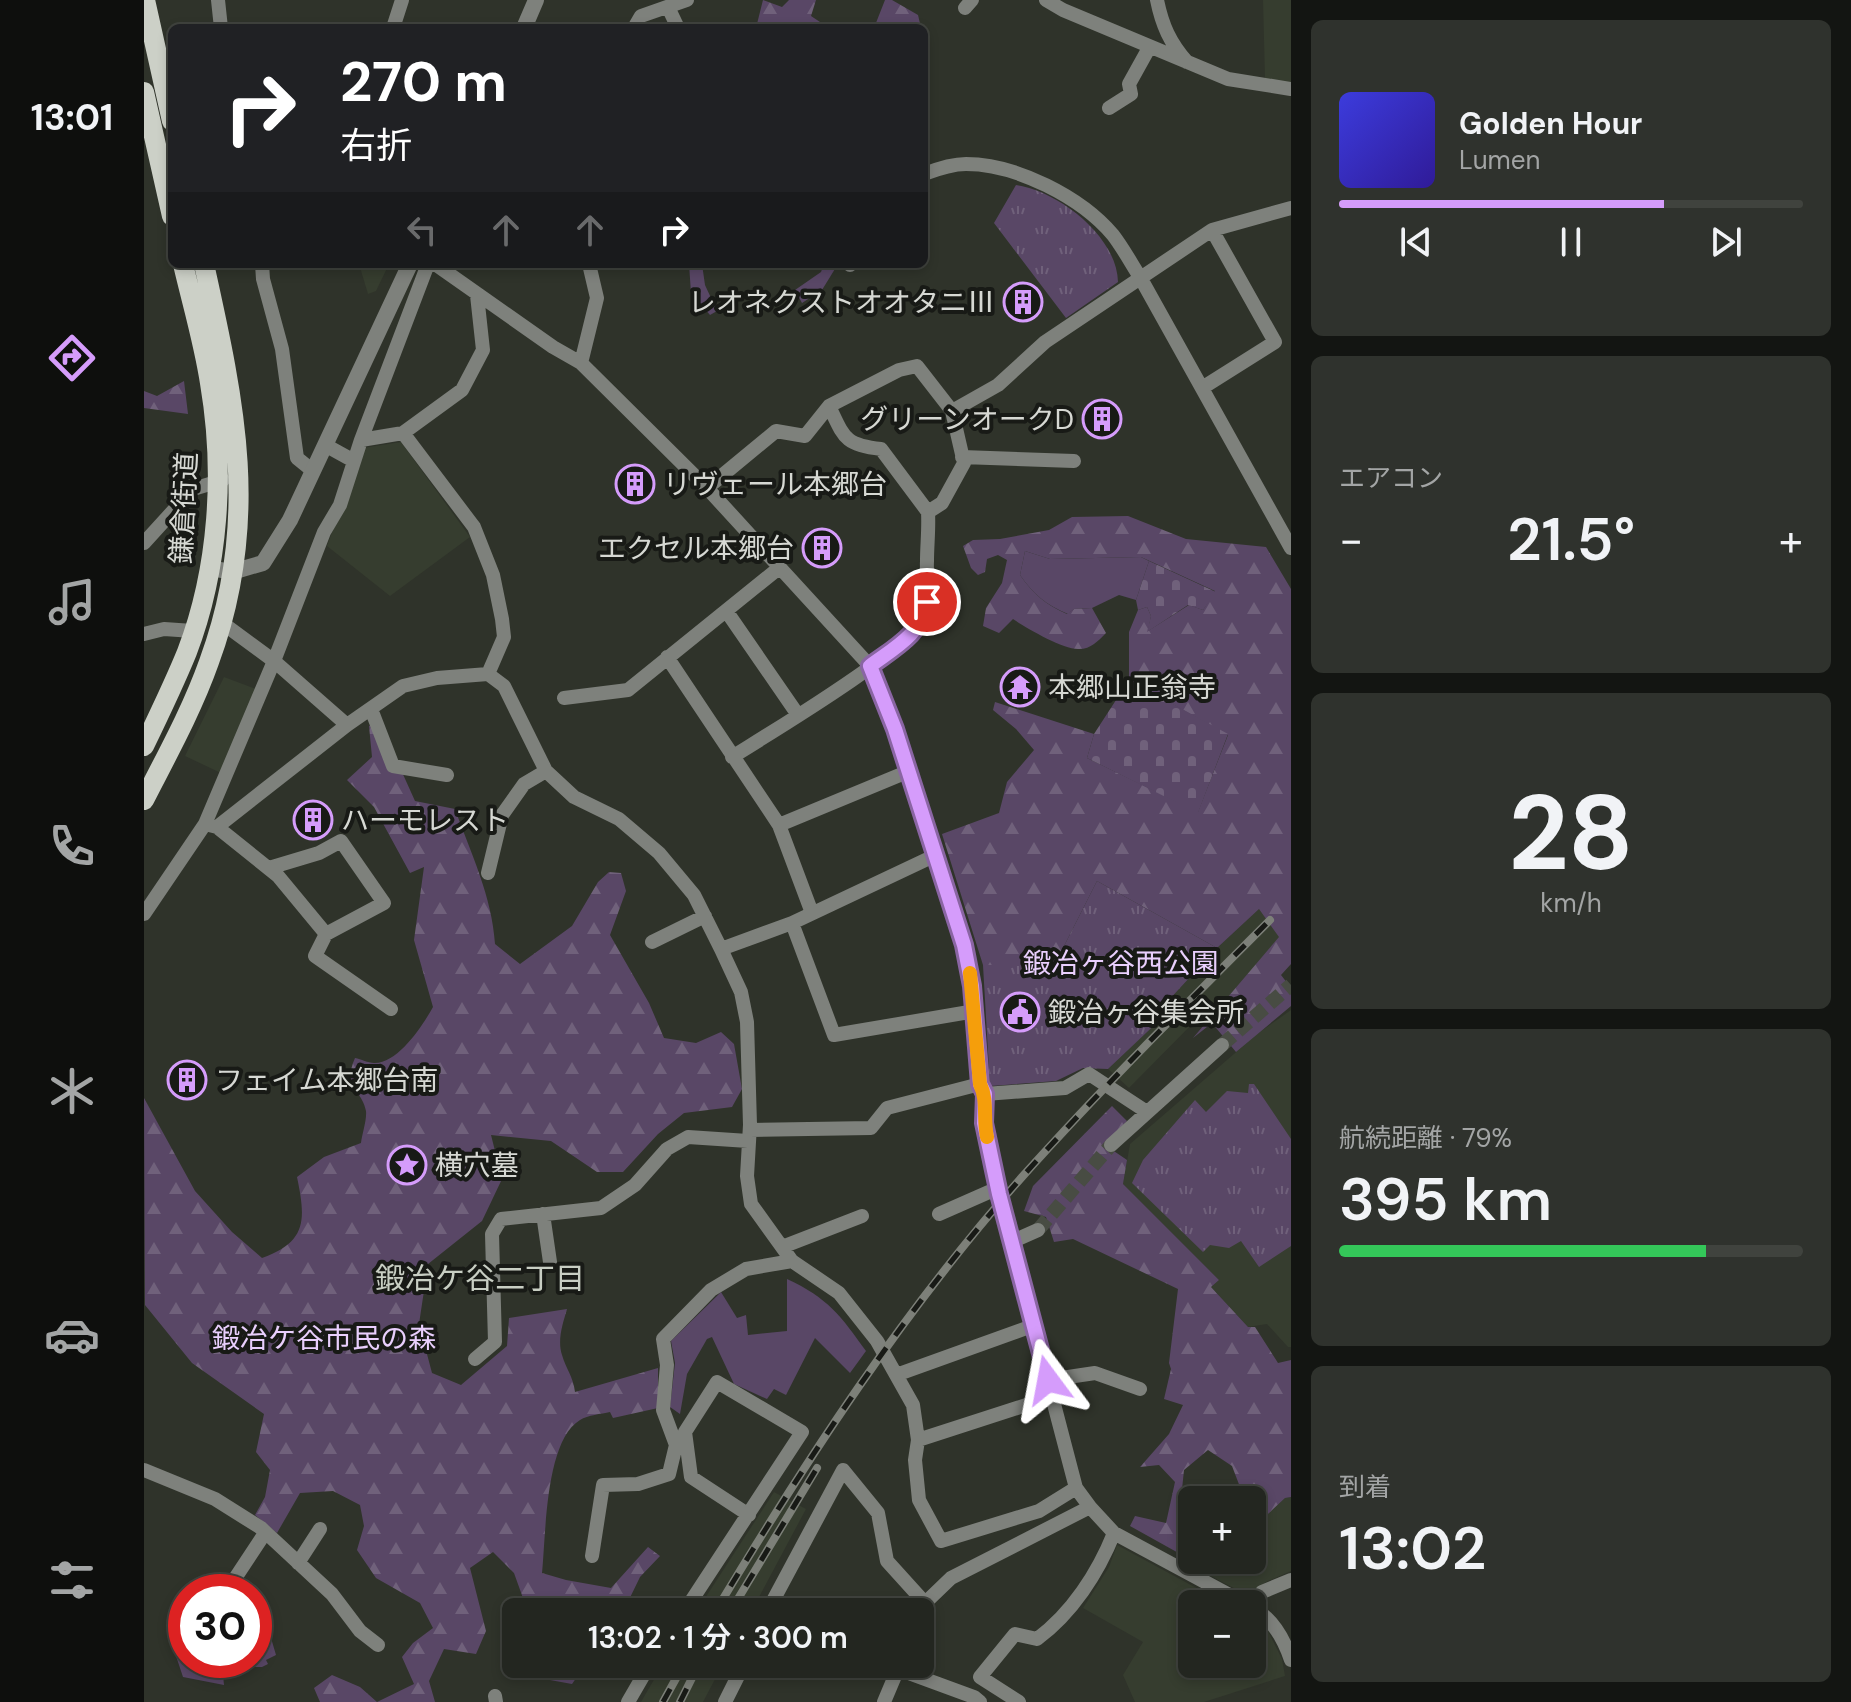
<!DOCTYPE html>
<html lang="ja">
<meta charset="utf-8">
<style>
body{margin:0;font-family:"DM Sans","Noto Sans JP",sans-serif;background:#2f322d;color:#f1f3f6;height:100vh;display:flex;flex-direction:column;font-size:30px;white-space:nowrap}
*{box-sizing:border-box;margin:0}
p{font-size:26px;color:#a3a5a5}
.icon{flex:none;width:44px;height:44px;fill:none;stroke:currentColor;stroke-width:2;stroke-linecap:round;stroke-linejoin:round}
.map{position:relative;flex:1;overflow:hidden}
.drawer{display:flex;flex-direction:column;gap:20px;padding:20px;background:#131512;width:560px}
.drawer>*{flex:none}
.guide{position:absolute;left:24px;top:24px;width:760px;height:244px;border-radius:12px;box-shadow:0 4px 12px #0003,0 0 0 2px #40433e;background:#202124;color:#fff;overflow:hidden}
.controls{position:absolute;left:1034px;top:1486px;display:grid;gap:16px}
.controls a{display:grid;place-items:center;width:88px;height:88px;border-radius:12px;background:#232620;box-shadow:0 4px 12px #0003,0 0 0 2px #40433e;font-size:40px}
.speed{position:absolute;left:24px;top:1574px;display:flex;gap:16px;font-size:40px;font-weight:700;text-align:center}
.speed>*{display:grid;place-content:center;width:104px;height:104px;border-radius:50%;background:#232620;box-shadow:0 4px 12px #0003,0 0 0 2px #40433e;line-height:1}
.speed .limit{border:12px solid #d22;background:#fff;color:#111}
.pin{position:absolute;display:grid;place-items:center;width:68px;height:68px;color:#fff;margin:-34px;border:4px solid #fff;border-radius:50%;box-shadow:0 2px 8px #0007}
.me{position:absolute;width:88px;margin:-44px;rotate:347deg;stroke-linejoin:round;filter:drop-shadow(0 0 6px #0008)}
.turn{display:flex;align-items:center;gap:28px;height:168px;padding:0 40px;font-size:36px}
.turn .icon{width:104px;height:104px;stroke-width:2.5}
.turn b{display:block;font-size:56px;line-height:68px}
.lanes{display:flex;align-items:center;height:76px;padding:0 40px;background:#0003;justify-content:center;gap:40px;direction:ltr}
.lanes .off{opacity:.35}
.big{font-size:60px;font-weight:600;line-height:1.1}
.drawer .tile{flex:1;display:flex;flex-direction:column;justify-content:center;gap:12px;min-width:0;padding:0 28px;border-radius:12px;background:#2f322d}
.drawer .dial{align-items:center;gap:0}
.dial b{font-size:104px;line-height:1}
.song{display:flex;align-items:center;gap:24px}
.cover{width:96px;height:96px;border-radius:12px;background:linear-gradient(135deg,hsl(240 70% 55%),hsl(250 70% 35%))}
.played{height:8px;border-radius:4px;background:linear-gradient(90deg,#d59cfb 70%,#40433e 70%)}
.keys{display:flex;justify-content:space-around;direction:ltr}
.heat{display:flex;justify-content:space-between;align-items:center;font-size:44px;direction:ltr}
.charge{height:12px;border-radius:6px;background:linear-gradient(90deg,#34c759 79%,#40433e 0)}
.trip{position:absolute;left:358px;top:1598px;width:432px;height:80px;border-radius:12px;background:#232620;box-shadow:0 4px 12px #0003,0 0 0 2px #40433e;font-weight:600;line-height:80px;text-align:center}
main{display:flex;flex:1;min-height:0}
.tabs{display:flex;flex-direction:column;width:144px;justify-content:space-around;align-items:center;background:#0e0f0d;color:#a3a5a5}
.tabs .icon{width:56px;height:56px}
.tabs .current{color:#d59cfb}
.tabs b{font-size:36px;color:#f1f3f6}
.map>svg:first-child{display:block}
.built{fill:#363d2f}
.green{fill:#594766}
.forest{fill:url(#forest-firs)}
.cemetery{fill:url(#cemetery-stones)}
.park{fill:url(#park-tufts)}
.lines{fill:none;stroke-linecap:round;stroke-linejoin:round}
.minor-tunnel{stroke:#484c43;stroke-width:14;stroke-dasharray:14 7;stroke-linecap:butt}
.minor{stroke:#7e817c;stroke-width:14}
.tertiary{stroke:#7e817c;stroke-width:16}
.primary{stroke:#ccd0c7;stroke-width:20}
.rail-casing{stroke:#7d8079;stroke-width:8}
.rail{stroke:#181a16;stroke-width:5;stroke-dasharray:15;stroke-linecap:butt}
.route-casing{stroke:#8a65a3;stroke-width:20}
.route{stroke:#d59cfb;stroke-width:14}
.slow{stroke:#f59e0b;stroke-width:14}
.labels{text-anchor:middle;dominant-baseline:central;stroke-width:8;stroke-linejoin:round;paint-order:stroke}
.poi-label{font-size:28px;fill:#d6d8d3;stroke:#181a16;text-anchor:start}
.street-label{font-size:28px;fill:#d6d8d3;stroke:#181a16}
.park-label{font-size:28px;fill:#e9cffd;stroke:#181a16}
.neighbourhood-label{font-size:30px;fill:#c8cec3;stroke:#181a16}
</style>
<main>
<nav class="tabs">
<b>13:01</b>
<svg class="icon current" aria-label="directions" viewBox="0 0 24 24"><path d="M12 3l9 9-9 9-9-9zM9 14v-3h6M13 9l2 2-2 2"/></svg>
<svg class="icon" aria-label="music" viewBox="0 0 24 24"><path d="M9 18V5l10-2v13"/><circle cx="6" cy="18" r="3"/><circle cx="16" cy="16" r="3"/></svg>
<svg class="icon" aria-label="phone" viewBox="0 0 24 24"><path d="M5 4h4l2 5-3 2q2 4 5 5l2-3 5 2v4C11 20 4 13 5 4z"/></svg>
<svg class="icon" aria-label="climate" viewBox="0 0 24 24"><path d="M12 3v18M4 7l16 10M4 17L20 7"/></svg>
<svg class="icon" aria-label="car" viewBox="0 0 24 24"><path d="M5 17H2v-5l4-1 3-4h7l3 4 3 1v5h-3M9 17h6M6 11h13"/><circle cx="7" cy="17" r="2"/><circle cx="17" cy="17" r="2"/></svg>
<svg class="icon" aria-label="filters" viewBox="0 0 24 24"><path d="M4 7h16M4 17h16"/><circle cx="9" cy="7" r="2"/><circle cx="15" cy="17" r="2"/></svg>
</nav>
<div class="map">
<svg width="1147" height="1702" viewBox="0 0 1147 1702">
<defs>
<pattern id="forest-firs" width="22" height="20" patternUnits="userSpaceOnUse" patternTransform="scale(2)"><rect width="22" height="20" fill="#594766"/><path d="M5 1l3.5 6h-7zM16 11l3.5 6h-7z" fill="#70617b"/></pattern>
<pattern id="cemetery-stones" width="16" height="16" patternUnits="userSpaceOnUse" patternTransform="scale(2)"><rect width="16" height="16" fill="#594766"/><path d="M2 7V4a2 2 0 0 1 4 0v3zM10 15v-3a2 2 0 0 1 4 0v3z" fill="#70617b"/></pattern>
<pattern id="park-tufts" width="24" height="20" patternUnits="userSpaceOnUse" patternTransform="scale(2)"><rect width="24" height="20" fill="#594766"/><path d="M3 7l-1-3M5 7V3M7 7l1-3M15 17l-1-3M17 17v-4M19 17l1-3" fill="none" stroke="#70617b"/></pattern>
</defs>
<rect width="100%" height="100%" fill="#2f332a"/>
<!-- built -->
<path class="built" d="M1119,0H1147V83L1121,79Z
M215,264H245L232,291L224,294Z
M257,442L326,537L246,596L183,546L219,448Z
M80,677L112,689L79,774L41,756Z
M1115,909L1136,937L1073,1010L1058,1014L985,1088L964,1069L1020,1015L1023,1002L1073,948Z
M1147,1010V1347H1144L1123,1324L1104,1327L1067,1287L1075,1280L979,1184L986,1144L1113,1034Z
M630,1492L662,1509L607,1612H552Z
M1147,1497V1571L1122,1582L1103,1595L1061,1573L1076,1560H1108V1529L1141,1498Z
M973,1545L1082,1604H1048V1664H1108V1618L1124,1631L1138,1659L1141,1676L1060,1702H991L979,1675L999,1642L939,1608L965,1567Z
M519,1664H579L559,1702H497Z"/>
<!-- green -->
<path class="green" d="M545,264H558L561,285L573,311L566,315L547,293Z
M680,264H694L678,290L658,303L651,290L677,272Z
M881,551L906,559L997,557L1005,561L992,600L975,595L948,608L930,609L924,614C902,605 889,594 876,575Z
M643,1279C684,1298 697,1316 722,1351L706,1373L671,1338L642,1395L630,1389L623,1399L590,1384L568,1337L563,1339L543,1374L536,1414L526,1407L531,1363L527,1341L577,1292L593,1318L602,1315L604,1335L643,1331Z
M110,1628L127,1638L132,1655L122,1660L124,1664L118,1667H103L79,1675L80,1685L39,1677L31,1653L42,1642V1660L75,1662L110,1660Z"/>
<!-- forest -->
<path class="forest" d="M619,0L638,7L645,0H672L667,16L685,28H612Z
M741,0H748L774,15L777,28H730Z
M40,381L44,414L0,408V391L13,396Z
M984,516L1042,539L1122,547L1147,589V964L1137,975L1147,988V1006L1092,1052L1068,1023L1049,1038L1135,937L1115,909L1073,948L953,881L919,948L915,965H839L798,834L855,813L863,782L890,750L872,729L849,710L851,702L950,734L943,758L1054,812L1084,735L985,680V632L994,610L1003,607L1007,616L1004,631L1045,605L1059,610L1071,591L997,557L906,559L881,551L876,575C889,594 902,605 923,614L930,609L948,608L962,633C954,641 947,649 935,649C920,650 882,628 869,619L855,633L839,626L842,608L858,583L863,560L854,555L843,559L841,572L834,575L827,568L819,546L829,540L856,539L905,530L928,517Z
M235,721L271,801L311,809C327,854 348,896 351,944L376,964L428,926L454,882L465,872L477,873L482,891L466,935L505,1003L520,1038L552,1043L577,1032L590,1044L598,1089L588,1107L540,1113L514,1134L479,1172H453L407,1141L347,1135L358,1179L338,1221L284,1264L275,1324L288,1373L317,1385L363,1346L365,1318L423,1309C419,1323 413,1340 418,1355C422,1369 429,1376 431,1392L514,1368V1408L469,1418L466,1412C457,1414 444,1415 436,1420C401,1441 402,1534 398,1573L422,1580L467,1588L504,1547L516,1556L496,1577L479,1612H384L370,1573L349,1552L326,1568L342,1631L332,1654L300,1649L285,1681L291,1702H176L170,1688L188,1675L216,1687L233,1702L270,1684L258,1657L269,1643L289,1628L276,1603L232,1578L213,1550L220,1526L216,1505L189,1491L156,1493L133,1533L111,1515L121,1497L126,1470L112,1452L120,1414L48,1363L1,1305L0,1098L51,1191L88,1232L118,1258C163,1242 162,1220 153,1177L180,1157L217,1143C218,1134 223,1120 222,1111C218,1089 198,1088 211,1058C217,1059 224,1063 230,1063C254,1064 279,1025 289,1007L270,940L280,867L266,873L230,807L203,780L228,757L225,726Z
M968,1106L983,1121L961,1145L983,1160L979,1184L1075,1280L1067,1287L1104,1327H1111L1134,1363L1147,1360V1497L1141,1498L1108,1529V1500H1099L1103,1494L1096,1487L1088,1466L1064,1450L1040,1470L1035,1518L1048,1526V1560H1076L1065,1570L986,1526L991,1516L1022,1523L1031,1482L1015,1465L996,1467L1025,1434L1039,1405L1020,1399L1027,1369L1025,1363L1034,1289L929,1239L910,1242L902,1217L880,1211L889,1186Z
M387,1664H442L428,1684L395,1678Z"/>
<!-- cemetery -->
<path class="cemetery" d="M1005,561L1072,592L1059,610L1044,605L1003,632L1007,616L1003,607L994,610L992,600Z
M985,680L1084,734L1054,813L943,758L950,734Z"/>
<!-- park -->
<path class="park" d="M872,185C914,191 973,236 974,282L922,318L850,223Z
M953,881L1073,948L1023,1002L1021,1015L964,1069L939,1068L912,1081L846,1086L839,965H915L919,948Z
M1105,1084H1110L1147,1139V1246L1115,1267L1097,1241L1085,1248L1066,1245L1059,1252L988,1183L999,1160L1051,1100L1062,1112L1083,1091L1104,1093Z"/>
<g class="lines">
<!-- minor-tunnel -->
<path class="minor-tunnel" d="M1078,1045L1147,985
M894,1230L967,1145"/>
<!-- minor -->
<path class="minor" d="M74,0L77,28
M902,0L919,10L1084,79L1147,89
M1013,0C1018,25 1026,43 1043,62
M524,7L534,28
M821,8L828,0
M249,28L258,0
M490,28L497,16L543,0
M965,108L987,94L985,84L1005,48
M780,174C793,169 808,164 822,164C872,164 937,197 969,235C979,248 987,263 996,277L1147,548
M118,264L119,279L138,349L153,458L169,471
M291,264L409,347L437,363L563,488L726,666L751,729L820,945L828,986L836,1084L841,1094L840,1123L855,1194L932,1488L946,1507
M706,265L707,264
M437,363L453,298L445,264
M1058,388L1131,342L1068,230
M685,406C700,437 700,445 737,449L784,512
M808,411L854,385L901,342L1068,230L1147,208
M259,433L318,390L339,350L333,295
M217,440L259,433L330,527L349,575L358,619L360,637L344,674
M181,445L210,461
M818,457L930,461
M563,488L632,431L661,436L685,406L755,370L773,366L808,411L820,463L798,503L784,512C785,529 783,545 783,561C782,578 787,600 781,617C770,647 623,735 588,757
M0,543L49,489L79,480
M583,612L654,715
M77,622L130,661L203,725
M0,634L20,629L49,631
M523,657L635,825L668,913
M420,698L484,690L635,568
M227,709L249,766L303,775
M61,824L130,661L180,532L196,505L217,440L284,264
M635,825L763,772
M73,827L134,876L182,934L171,956L247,1009
M125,868L175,853L197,841L240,903L182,934
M344,873L358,815L380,784L402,771
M0,914L61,824L73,827L203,725L259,686L293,678L344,674L360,686L402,771L430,797L475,819L515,853L550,895L577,949L597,992L603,1022L606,1125L603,1176L607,1204L648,1261L695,1293L733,1341L769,1405L774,1440L771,1460L775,1500L797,1541L895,1511L932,1488
M648,923L690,1035L831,1011
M508,942L561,916
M577,949L648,923L792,855
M841,1094L921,1088L945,1074L1003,1112
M606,1130L727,1128L743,1108L836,1084
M967,1145L1078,1045
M399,1214L406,1262
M795,1214L854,1188
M867,1242L894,1230
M638,1247L718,1216
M331,1359L351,1342L348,1234L357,1219L457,1208L491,1185L523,1149L544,1137L604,1141
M752,1375L891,1325
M904,1380L951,1373L996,1389
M774,1440L907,1397
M0,1470L71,1499L117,1528L188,1594L216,1631L234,1645
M448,1556L459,1485L494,1484L525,1474L532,1445L519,1410L523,1365L519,1339L567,1290L602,1269L648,1261
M154,1563L176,1529
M82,1592L121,1533
M1108,1607C1128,1618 1140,1639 1147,1660
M1108,1607L1118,1592L1147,1580
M540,1612L658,1432L573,1382L541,1432L547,1477L605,1515
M623,1612L699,1470L734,1513L743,1561L781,1603
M776,1616L781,1603L807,1578L946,1507L970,1533L1102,1604
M740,1664L830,1697L836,1702
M351,1696L352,1702
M484,1702L506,1664
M581,1702L600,1664
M740,1702L756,1664
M875,1702L836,1677L871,1634L893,1639C928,1613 954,1573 970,1533"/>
<!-- tertiary -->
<path class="tertiary" d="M380,28L392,0
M66,568L88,572L119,563L146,520L266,264"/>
<!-- primary -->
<path class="primary" d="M1,0L28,121
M0,92L28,216
M0,746C15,715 30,684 43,652C75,568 81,471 66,383C60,343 48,303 39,264
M0,800C23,755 48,710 65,662C117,521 91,404 60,264"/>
<!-- rail casing -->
<g class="rail-casing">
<path id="rail" d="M571,1612C662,1460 760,1310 878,1177C957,1089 1042,1004 1126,920
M586,1612L673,1468
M519,1702L540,1664
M536,1702L555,1664"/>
</g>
<!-- rail -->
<use href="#rail" class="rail"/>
</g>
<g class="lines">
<!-- route casing -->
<g class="route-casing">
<path id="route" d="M783,602C778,634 750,648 726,666L751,729L820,945L828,986L836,1084L841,1094L840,1123L855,1194L904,1380"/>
</g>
<!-- route -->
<use href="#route" class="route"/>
<!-- slow -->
<path class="slow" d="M826,973L836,1084C844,1100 839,1119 843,1137"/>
</g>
<!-- icons -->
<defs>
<g id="building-ring" transform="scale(2)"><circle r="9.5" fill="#181a16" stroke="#d59cfb" stroke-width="1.5"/><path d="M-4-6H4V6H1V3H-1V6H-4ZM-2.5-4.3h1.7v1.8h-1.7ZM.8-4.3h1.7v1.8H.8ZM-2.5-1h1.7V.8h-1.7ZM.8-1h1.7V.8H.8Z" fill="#d59cfb"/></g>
<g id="temple-ring" transform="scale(2)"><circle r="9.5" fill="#181a16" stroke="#d59cfb" stroke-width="1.5"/><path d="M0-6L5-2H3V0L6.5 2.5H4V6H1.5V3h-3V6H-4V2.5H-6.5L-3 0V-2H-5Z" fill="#d59cfb"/></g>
<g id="civic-ring" transform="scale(2)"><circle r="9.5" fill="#181a16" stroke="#d59cfb" stroke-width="1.5"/><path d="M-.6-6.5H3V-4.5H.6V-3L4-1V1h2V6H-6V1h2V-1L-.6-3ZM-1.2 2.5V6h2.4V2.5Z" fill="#d59cfb"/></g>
<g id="sight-ring" transform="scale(2)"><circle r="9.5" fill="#181a16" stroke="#d59cfb" stroke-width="1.5"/><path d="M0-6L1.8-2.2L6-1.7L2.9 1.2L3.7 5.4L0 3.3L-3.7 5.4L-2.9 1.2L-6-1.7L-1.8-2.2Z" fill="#d59cfb"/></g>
</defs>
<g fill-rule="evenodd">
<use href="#building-ring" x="879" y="302"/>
<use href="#building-ring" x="958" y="419"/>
<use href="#building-ring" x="491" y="484"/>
<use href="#building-ring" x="678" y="548"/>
<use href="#temple-ring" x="876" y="687"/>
<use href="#building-ring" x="169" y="820"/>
<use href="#civic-ring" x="876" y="1012"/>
<use href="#building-ring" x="43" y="1080"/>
<use href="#sight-ring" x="263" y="1165"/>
</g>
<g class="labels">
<!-- poi labels -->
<g class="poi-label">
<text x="851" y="302" text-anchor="end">レオネクストオオタニⅢ</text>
<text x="930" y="419" text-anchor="end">グリーンオークD</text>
<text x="519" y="484">リヴェール本郷台</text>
<text x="650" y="548" text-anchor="end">エクセル本郷台</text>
<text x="904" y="687">本郷山正翁寺</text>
<text x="197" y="820">ハーモレスト</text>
<text x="904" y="1012">鍛冶ヶ谷集会所</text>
<text x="71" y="1080">フェイム本郷台南</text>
<text x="291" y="1165">横穴墓</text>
</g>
<!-- street labels -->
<g class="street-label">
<text transform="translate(40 508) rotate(-87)">鎌倉街道</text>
</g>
<!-- park labels -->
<g class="park-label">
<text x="977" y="963">鍛冶ヶ谷西公園</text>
<text x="180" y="1338">鍛冶ケ谷市民の森</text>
</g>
<!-- neighbourhood labels -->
<g class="neighbourhood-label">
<text x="336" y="1278">鍛冶ケ谷二丁目</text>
</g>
</g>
</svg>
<div class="controls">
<a>+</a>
<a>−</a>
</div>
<div class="speed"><div class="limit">30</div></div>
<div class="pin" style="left:783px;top:602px;background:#d93025"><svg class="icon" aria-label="arrive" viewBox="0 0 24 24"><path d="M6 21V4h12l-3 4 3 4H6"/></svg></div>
<svg class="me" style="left:904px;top:1380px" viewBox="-20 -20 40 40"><path d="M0-17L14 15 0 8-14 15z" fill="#d59cfb" stroke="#fff" stroke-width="4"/></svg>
<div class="trip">13:02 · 1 分 · 300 m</div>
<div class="guide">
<div class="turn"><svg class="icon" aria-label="right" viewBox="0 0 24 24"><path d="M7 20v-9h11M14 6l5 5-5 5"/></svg><div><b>270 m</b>右折</div></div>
<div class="lanes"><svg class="icon off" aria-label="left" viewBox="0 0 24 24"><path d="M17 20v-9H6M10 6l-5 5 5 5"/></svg><svg class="icon off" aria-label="ahead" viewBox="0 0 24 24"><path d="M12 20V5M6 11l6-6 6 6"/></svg><svg class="icon off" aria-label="ahead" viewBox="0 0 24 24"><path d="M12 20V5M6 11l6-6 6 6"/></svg><svg class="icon" aria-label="right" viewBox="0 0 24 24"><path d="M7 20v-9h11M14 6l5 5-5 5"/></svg></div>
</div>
</div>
<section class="drawer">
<div class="tile">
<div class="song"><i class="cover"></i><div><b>Golden Hour</b><p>Lumen</p></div></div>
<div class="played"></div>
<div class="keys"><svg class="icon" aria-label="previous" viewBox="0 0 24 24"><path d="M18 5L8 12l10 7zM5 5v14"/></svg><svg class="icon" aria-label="pause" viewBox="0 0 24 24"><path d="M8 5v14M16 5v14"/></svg><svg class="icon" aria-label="next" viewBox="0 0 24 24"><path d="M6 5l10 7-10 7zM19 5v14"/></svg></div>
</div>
<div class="tile"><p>エアコン</p>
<div class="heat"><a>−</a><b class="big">21.5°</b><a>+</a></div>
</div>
<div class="tile dial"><b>28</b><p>km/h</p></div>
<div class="tile"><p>航続距離 · 79%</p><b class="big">395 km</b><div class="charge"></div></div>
<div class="tile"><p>到着</p><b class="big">13:02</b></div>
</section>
</main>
